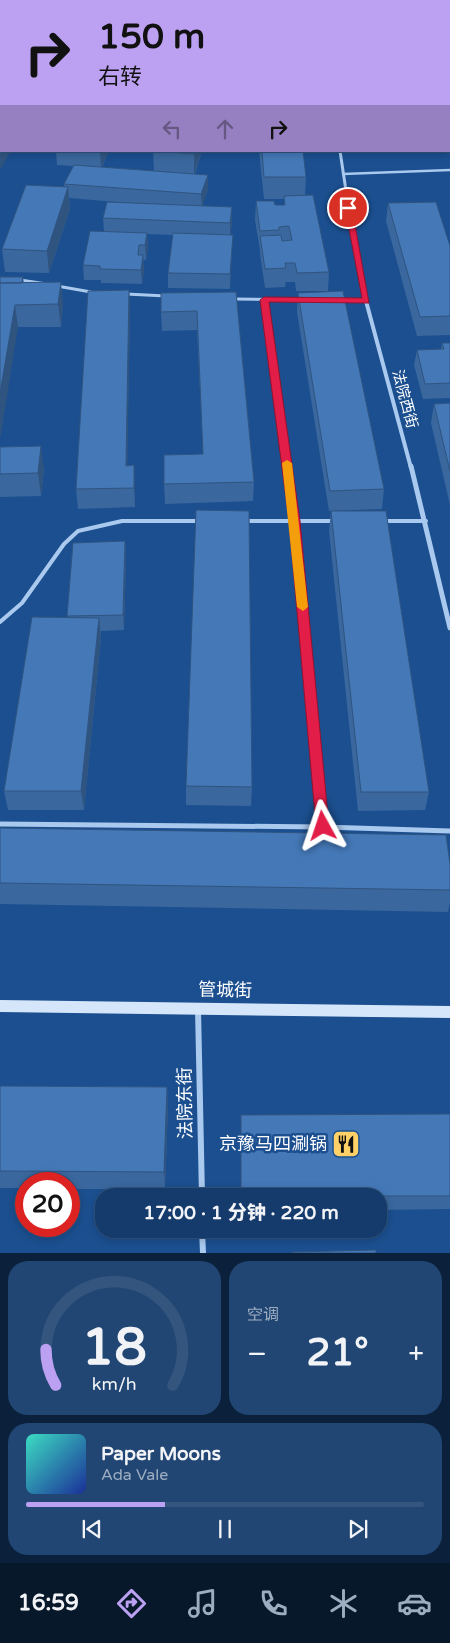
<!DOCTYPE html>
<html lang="zh">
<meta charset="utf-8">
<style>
body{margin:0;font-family:"Varela Round","Noto Sans SC",sans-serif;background:#214673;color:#f1f3f6;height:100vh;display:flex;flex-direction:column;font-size:19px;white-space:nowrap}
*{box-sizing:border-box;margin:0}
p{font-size:16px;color:#9dadc1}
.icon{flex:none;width:28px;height:28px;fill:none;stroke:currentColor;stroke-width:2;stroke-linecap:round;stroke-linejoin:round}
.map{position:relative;height:1253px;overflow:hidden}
.drawer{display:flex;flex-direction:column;gap:8px;padding:8px;background:#0b203b;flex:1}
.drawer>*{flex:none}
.hud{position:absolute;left:0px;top:0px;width:450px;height:152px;box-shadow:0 2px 8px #0003,0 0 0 1px #33557e;background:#bca0f2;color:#111;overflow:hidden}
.speed{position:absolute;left:15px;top:1172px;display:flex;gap:10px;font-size:25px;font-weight:700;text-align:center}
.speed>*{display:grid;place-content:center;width:65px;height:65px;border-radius:50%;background:#143b6b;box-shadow:0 2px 8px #0003,0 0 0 1px #33557e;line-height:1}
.speed .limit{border:8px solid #d22;background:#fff;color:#111}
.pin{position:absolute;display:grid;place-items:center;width:42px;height:42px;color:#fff;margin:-21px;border:2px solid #fff;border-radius:50%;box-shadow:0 1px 5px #0007}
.me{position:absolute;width:55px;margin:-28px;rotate:355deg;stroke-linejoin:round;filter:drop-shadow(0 0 4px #0008)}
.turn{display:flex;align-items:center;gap:18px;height:105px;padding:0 15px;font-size:22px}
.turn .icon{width:65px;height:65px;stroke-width:2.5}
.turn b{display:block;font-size:35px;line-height:42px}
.lanes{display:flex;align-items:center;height:48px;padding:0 15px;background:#0003;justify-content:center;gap:25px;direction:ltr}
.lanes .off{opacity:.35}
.big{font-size:38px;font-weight:800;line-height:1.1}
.drawer .tile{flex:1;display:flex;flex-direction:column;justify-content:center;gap:8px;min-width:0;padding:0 18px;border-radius:20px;background:#214673}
.drawer .dial{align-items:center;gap:0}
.dial svg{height:130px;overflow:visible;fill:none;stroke:#33557e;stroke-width:7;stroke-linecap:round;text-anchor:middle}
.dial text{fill:#f1f3f6;stroke:none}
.song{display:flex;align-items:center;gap:15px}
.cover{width:60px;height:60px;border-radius:8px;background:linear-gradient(135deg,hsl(170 70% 55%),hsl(230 70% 35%))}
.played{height:5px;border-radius:2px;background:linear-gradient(90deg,#bca0f2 35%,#33557e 35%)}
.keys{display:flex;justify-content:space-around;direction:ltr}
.heat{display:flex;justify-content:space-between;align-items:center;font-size:28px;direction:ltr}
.drawer .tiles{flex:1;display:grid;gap:8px;grid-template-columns:1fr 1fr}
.tile:last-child{grid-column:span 2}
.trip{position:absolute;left:95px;top:1188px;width:292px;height:50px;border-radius:20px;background:#143b6b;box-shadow:0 2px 8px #0003,0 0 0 1px #33557e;font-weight:800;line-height:50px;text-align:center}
.tab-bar{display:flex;height:80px;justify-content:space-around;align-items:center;background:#08182b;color:#9dadc1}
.tab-bar .icon{width:35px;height:35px}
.tab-bar .on{color:#bca0f2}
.tab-bar b{font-size:22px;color:#f1f3f6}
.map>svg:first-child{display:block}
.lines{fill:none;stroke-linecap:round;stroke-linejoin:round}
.lane-far3{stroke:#a9c9ee;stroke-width:2.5}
.lane-far2{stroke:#a9c9ee;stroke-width:3}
.lane-far1{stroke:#a9c9ee;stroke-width:4}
.lane{stroke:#a9c9ee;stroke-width:5}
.street-far3{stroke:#a9c9ee;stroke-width:3}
.street-far2{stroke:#a9c9ee;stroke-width:4}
.street-far1{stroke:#a9c9ee;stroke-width:5}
.street{stroke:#a9c9ee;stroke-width:6}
.secondary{fill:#d6e6fa;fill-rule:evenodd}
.wall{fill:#3a679d}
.shaded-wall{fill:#305480}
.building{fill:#4478b7;stroke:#305480}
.route{fill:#e11d48;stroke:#92132f}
.slow{fill:#f59e0b}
.labels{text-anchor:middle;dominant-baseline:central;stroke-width:5;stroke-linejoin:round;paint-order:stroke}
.street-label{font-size:15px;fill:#fff;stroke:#1b4f8f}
.near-street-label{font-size:18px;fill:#fff;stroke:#1b4f8f}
.near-poi-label{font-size:18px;fill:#fff;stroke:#1b4f8f;text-anchor:end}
</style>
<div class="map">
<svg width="450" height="1253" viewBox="0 0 450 1253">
<rect width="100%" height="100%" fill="#1b4f8f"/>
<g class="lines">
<!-- lane-far3 -->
<path class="lane-far3" d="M343,174L450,170"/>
<!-- lane-far2 -->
<path class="lane-far2" d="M20,280L47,284
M57,286L91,292
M126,294L166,296
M233,299L301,300
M264,300L288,468
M341,301H366"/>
<!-- lane-far1 -->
<path class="lane-far1" d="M287,466L295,521L321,810
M246,521H334
M384,521H426
M0,622L22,603L64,544L78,531L122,521H199"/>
<!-- lane -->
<path class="lane" d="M321,809L323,827
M0,824L323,827L450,831"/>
<!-- street-far3 -->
<path class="street-far3" d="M340,151L348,204"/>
<!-- street-far2 -->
<path class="street-far2" d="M347,203L366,301L411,468"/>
<!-- street-far1 -->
<path class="street-far1" d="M411,466L450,628"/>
<!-- street -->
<path class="street" d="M198,1009L202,1196
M202,1229L203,1253"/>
<!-- secondary -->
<path class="secondary" d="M0,1000L450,1006V1018L0,1012Z"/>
</g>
<!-- wall -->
<path class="wall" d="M420,0H450V27H449V1H421Z
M449,41H450V152H438V151H449Z
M56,151H109L102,167L154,171L153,151H202L195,174L208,189L202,206L232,222L230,235L232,249L230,289L168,288V273L173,235L147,234L148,247L146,260H143L144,270L142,284L101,283V280H84L83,265L104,232L103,218L141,204L69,198L70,209L49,273L5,272L2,249L64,187V184L73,166L57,165Z
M259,151H303L306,177L305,195L329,272L328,291H296L295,282H286L285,287L265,288L260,254V250L255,220L256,201L275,205H284V199H264Z
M358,151H396V152Z
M388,203L450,246V335L417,336L386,221Z
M0,277H23L24,283L63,305L61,327H18Z
M129,290L130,309L127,465H134L135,485V507L78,509L76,489Z
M236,292L254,482L253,501L165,504L164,484L203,454L197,330L162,331L161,312Z
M298,293L384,489L382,509L329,511L297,312Z
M442,343H450V398L423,399L414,365L417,350L441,349Z
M450,403V505L431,423L434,404Z
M0,447L44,469L41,496L0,497Z
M331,511L429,792L425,810L358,811L329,531Z
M125,541L126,557L124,630L101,631V637L84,810H8L4,791L68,618L67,616Z
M186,786L252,787L251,806L186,805Z
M0,828L450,864V902L448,912L0,904Z
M0,1086L167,1087L168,1106L165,1189H69V1184H26V1188H0Z
M450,1114V1209L379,1210V1196H241V1115Z"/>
<!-- shaded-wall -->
<path class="shaded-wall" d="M1,142V151H11L0,170V144Z
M100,151H109L101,168Z
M195,151H202L194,175V154Z
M208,175V189L202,208L201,194Z
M68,187L70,209L49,273L47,251Z
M232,207V222L230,238V223Z
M147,233L148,247L146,260L145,245Z
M233,235L232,249L230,289V274Z
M143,255L144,270L142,284L141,270Z
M61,282L63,305L61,327L58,304Z
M129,290L130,309L127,485L126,466Z
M15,305L18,327L0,440V393Z
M41,446L44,469L41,496L38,473Z
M134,465L135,485V507L134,488Z
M125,541L126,557L124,630L123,615Z
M99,618L101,637L84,810L81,791Z
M167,1087L168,1106L165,1189L164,1172Z"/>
<!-- building -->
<path class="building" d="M117,0H144L143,1H116Z
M213,0H230V1H194Z
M254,0H282V1H254Z
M310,0H335V1H310Z
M371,0H409V1H371Z
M429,0H450V11H449V1H429Z
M449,41H450V86H449Z
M0,75H1V142L0,144Z
M449,92H450V138H449Z
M154,151H195L194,154Z
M262,151H303L306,177H264Z
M74,165L208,175L201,194L64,184Z
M26,185L68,187L47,251L2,249Z
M313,195L329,272L297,273L295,263H285L286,268L265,269L260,236L281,235L282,241L292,240L289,226L279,227V230L260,231L256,201H274L275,205H285L284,196Z
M107,202L232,207L230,223L103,218Z
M436,202L450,246V316L420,317L388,203Z
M90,231L147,233L145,245H139L138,255H143L141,270L100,269V266L83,265Z
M173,233L233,235L230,274L168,273Z
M0,277H23L22,283H0Z
M61,282L58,304L15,305L0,393V283Z
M129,290L126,466L134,465V488L76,489L88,291Z
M343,291L384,489L330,491L298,293Z
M236,292L254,482L164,484V455L203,454L197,311L161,312V293Z
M442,343H450V383L425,384L417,350L444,349Z
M450,403V471L434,404Z
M41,446L38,473L0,474V447Z
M196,510L249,511L252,787L186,786Z
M331,511H386L429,792H361Z
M125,541L123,615L67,616L73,543Z
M32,617L99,618L81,791H4Z
M0,828L446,835L450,864V890L0,883Z
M0,1086L167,1087L164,1172L0,1171Z
M450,1114V1196H241V1115Z
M376,1250V1253H292V1252Z"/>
<!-- route -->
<path class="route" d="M348,206L352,208L369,303L269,302L300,521L329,826L327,830H318L316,826L289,521L260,300L264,297L362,298L345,208Z"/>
<!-- slow -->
<path class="slow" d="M287,460L292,463L308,607L303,611L297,607L282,463Z"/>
<!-- icons -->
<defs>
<g id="restaurant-square" transform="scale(1.4375)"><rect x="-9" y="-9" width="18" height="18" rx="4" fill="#ffd166" stroke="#1b4f8f"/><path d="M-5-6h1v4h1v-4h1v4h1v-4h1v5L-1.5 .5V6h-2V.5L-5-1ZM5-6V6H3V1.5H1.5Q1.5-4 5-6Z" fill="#111"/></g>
</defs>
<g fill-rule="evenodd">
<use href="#restaurant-square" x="346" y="1144"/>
</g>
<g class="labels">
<!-- street labels -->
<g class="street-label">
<text transform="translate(405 399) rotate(75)">法院西街</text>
</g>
<!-- near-street labels -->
<g class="near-street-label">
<text transform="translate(225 990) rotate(1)">管城街</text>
<text transform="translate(185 1103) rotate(-91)">法院东街</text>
</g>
<!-- near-poi labels -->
<g class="near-poi-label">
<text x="327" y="1144">京豫马四涮锅</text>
</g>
</g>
</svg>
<div class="speed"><div class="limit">20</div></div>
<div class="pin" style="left:348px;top:208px;background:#d93025"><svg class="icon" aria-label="arrive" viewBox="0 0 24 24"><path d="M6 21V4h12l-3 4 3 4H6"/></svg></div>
<svg class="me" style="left:323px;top:826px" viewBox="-20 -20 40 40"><path d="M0-17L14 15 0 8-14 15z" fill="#e11d48" stroke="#fff" stroke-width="4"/></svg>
<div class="trip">17:00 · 1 分钟 · 220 m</div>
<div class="hud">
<div class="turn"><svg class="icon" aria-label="right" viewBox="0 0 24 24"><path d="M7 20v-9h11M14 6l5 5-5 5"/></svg><div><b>150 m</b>右转</div></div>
<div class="lanes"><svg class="icon off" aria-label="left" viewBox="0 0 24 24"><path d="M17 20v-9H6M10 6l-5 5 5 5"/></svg><svg class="icon off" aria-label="ahead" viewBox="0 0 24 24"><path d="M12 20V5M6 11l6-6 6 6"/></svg><svg class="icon" aria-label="right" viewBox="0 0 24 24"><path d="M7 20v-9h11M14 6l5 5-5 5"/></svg></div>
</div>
</div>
<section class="drawer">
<div class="tiles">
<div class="tile dial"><svg viewBox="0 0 100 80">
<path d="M14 69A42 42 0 1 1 86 69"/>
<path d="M14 69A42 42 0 0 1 8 47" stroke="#bca0f2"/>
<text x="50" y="56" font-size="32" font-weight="700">18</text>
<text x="50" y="72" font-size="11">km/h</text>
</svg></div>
<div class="tile"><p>空调</p>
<div class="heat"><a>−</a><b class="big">21°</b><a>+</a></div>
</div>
<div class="tile">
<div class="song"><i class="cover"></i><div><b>Paper Moons</b><p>Ada Vale</p></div></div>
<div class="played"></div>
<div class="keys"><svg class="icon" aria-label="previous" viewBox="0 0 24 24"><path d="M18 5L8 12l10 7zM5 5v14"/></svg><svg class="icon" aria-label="pause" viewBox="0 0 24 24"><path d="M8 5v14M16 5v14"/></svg><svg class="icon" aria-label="next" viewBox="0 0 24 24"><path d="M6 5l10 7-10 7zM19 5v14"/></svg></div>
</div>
</div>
</section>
<nav class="tab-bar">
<b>16:59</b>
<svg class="icon on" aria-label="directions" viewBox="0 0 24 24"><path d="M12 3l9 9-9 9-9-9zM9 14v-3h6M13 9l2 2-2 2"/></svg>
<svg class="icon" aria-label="music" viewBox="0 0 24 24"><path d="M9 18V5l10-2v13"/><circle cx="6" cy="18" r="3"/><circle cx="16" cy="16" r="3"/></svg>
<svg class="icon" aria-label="phone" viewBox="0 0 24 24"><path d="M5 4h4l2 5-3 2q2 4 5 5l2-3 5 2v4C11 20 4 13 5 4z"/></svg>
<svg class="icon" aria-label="climate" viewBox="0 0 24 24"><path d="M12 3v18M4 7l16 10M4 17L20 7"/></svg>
<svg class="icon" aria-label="car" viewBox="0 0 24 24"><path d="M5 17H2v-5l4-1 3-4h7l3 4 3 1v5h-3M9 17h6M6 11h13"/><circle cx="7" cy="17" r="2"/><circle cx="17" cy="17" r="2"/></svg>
</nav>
